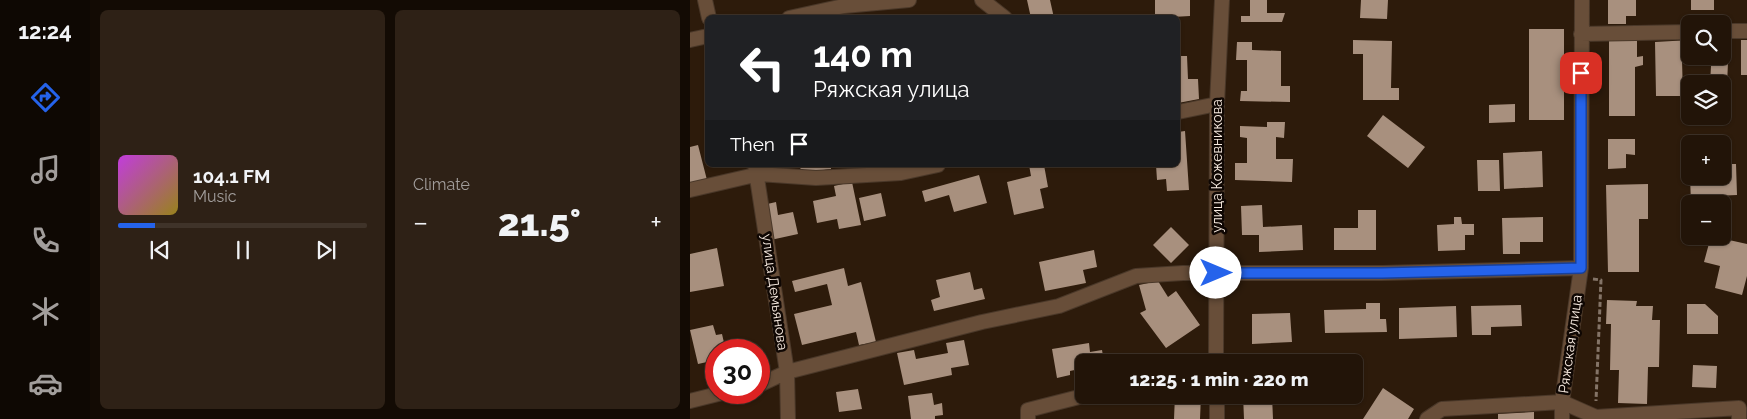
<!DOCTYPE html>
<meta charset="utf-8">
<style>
body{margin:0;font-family:Raleway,sans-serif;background:#2e2116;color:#f1f3f6;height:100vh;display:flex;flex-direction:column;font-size:19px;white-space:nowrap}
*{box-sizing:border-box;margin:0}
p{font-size:16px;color:#a29e9c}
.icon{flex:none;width:28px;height:28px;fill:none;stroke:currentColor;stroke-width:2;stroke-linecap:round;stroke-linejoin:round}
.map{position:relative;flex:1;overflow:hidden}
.details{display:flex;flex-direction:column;gap:10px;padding:10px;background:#130b04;width:600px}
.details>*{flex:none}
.guide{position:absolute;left:15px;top:15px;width:475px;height:152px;border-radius:8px;box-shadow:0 1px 4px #0004,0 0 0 1px #3f3329;background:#202124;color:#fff;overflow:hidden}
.fabs{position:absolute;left:991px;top:15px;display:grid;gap:10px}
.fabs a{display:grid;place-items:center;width:50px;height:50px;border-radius:8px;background:#221408;box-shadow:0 1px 4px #0004,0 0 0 1px #3f3329;font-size:25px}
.speed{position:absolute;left:15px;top:339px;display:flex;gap:10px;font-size:25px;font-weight:700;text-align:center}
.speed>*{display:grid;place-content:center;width:65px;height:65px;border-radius:50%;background:#221408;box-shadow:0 1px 4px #0004,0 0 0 1px #3f3329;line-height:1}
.speed .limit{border:8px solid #d22;background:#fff;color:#111}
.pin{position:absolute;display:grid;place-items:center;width:42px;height:42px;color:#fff;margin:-21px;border-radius:10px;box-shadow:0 2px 8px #0006}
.me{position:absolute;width:55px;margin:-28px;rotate:90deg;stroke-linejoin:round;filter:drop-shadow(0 0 4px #0008)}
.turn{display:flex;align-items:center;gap:18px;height:105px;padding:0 25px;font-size:22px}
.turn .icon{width:65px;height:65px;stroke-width:2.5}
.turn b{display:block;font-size:35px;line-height:42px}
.then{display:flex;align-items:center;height:48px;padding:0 25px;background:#0003;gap:10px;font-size:19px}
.big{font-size:38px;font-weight:800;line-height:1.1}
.details .widget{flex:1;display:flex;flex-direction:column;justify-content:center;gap:8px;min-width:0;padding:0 18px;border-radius:8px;background:#2e2116}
.song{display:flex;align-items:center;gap:15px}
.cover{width:60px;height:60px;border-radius:8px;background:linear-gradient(135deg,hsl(290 70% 55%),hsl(50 70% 35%))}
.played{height:5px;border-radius:2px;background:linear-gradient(90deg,#2563eb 15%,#3f3329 15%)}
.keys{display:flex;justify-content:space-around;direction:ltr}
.heat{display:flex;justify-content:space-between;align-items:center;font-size:28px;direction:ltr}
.details .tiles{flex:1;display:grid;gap:10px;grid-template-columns:repeat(2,1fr)}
.trip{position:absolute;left:385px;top:354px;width:288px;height:50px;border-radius:8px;background:#221408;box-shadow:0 1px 4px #0004,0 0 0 1px #3f3329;font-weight:800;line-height:50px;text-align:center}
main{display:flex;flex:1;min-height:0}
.menu{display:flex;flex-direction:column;width:90px;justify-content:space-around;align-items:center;background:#0e0803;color:#a29e9c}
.menu .icon{width:35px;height:35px}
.menu .current{color:#2563eb}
.menu b{font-size:22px;color:#f1f3f6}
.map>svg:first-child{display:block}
.building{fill:#a8907e}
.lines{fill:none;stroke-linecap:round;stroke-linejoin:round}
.minor-casing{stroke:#4a3829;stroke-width:16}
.path{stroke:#847467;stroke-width:3;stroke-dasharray:5 2.5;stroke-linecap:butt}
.minor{stroke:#684e39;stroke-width:14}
.route-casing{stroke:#184099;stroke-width:12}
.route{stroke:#2563eb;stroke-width:9}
.labels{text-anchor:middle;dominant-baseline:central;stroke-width:5;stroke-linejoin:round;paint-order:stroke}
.street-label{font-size:14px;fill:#f9ece2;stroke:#0f0703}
</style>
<main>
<nav class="menu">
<b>12:24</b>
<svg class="icon current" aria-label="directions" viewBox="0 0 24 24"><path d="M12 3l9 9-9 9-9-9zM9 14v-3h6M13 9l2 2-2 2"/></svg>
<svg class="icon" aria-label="music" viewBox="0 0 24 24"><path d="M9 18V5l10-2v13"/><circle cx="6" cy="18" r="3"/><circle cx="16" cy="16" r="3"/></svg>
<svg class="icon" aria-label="phone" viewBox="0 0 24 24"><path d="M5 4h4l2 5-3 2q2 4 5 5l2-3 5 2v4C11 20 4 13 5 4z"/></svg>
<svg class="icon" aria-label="climate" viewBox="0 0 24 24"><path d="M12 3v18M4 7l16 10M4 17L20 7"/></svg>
<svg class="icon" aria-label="car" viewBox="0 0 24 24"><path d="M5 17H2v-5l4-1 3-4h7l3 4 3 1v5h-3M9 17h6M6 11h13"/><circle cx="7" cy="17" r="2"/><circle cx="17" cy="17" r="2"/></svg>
</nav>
<section class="details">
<div class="tiles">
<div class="widget">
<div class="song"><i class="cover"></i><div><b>104.1 FM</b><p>Music</p></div></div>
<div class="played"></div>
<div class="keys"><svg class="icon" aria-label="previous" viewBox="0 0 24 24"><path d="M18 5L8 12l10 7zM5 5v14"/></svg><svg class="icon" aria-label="pause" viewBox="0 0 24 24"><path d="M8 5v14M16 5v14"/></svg><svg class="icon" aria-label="next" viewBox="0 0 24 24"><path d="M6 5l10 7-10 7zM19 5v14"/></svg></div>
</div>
<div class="widget"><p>Climate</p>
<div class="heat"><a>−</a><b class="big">21.5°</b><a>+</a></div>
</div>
</div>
</section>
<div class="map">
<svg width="1057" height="419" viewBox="0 0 1057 419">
<rect width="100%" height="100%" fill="#2d1b0b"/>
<!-- building -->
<path class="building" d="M337,0H360L364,18H341Z
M465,0H500V16L465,18Z
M560,0H577V13H595L592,22H551V16H560Z
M671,0H698L697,19L670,18Z
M918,0H946V16H936V24H918Z
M1001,0H1024V10H1001Z
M839,29H874V120H839Z
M947,38V57L953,56V65L945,67V116H919V39Z
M663,40L702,41L701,88H709V100H673V54H663Z
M1000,40V56H1032V40H1039L1037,85L1020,84L1021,66H1017V60H992L993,96H966L965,42Z
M1051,40H1057V75H1051Z
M547,42H562V50L591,51V86H600V102L550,101L551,91H557V60H546Z
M488,56H497L498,79H508L509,99L488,103Z
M825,104V122L799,123V105Z
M693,115L735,147L718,168L677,136Z
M577,122H595L594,138L586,137V159H603L602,182L545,180V163H557V138L550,137V126L577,127Z
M495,131L499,190L477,191L476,179L467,180L466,165H488V132Z
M918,139H945V155L936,154V168L918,169Z
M8,145L17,180L0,184V147Z
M852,151L853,187L814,189L813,153Z
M787,160H809L810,191H788Z
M1032,164H1046L1047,195L1024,196V204H1001L1000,176H1032Z
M110,165H141V169L111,173Z
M339,165H354L358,187L350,189L354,208L324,215L317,182L341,176Z
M289,175L297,203L264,212L259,195L235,202L232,191Z
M162,182L171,225L149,229L147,219L127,223L123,201L146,196L144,186Z
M958,184V219H949V272H918L916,185Z
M191,193L196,216L174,221L169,198Z
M86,202L88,215L103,212L108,234L76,241L69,206Z
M572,205L573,227L612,225L613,250L569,252V235H552L551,206Z
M668,210H686V250H644V228H668Z
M764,217H771L772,224H784V235H775V250L748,251L747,225L764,224Z
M853,217V242H830V254H813L812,218Z
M481,227L499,245L481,263L463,245Z
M1021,236L1057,244V276L1052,295L1025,288L1030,266L1014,262Z
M27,248L34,286L0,292V254Z
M404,250L407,267L393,270L396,283L355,291L349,262Z
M154,268L158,286L171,282L186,342L169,345L166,332L112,345L104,314L142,305L137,284L105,292L102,281Z
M280,272L284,290L292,288L295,299L244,311L241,300L250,297L246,280Z
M468,281L478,297L486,291L510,325L476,348L450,313L456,310L449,285Z
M917,300L947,301L946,306H963L962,320H970L969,367H958L957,404L928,403L929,370H920L921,324H916Z
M676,303H690V319H696L697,332L635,333L634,310L676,309Z
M997,304H1015L1028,316V334H997Z
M831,305L832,326L801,327V335H782L781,306Z
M766,306L767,337L709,339V308Z
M600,313L602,342L562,344V314Z
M23,325L26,335L32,334L35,347L26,350V360L8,364L0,330Z
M274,340L279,365L261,368L262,375L214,385L207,353L224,350L226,359L258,353L256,343Z
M399,343L400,352L412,350L414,362H394V368L380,371V375L367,378L362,349Z
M1003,365L1027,366L1026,388L1002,387Z
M693,388L724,409L718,419H673Z
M168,389L172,409L149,412L146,392Z
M242,393L244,405L252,403L253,415L245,416V419H221L218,396Z
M485,395H511L510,419H484Z
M553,395L582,396L583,419H554Z
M844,412V419H808V414Z"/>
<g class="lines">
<!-- minor casing -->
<g class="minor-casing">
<path id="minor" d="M15,0L19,18
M292,0L315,18
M99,18L154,6L219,0
M1032,31H1057
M891,34L1000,32
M0,40L18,36
M488,112L527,104
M65,165L97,372L98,419
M0,190L69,174L126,178L211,173L248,165
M526,362L527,104L532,0
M69,385L97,372L292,322L369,306L446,276L493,273H692L891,268
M527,395V419
M0,401L36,392
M338,419V410L397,395
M737,419L752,409L872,402L906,417L1049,408V419
M872,419V402L891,268L892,0"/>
</g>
<!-- path -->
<path class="path" d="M903,279L911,280L906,401"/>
<!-- minor -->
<use href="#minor" class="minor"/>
</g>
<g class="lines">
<!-- route casing -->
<g class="route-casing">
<path id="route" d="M526,273H692L891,268V73"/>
</g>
<!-- route -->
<use href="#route" class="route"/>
</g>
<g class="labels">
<!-- street labels -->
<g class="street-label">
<text transform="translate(527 166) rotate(-90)">улица Кожевникова</text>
<text transform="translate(85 292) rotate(82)">улица Демьянова</text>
<text transform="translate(880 344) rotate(-82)">Ряжская улица</text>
</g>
</g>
</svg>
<div class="fabs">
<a><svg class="icon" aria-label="search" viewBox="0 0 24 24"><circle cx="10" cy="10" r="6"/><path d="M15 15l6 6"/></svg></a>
<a><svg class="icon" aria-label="layers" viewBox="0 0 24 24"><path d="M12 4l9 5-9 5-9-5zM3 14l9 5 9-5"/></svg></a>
<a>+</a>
<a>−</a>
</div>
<div class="speed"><div class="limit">30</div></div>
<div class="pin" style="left:891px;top:73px;background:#d93025"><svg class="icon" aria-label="arrive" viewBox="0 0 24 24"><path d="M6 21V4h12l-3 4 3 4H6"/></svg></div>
<svg class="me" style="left:526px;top:273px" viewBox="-20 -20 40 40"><circle r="19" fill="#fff"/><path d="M0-13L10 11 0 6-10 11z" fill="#2563eb"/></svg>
<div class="trip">12:25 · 1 min · 220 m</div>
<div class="guide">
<div class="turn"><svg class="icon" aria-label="left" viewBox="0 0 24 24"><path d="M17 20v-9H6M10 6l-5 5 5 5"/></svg><div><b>140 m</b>Ряжская улица</div></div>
<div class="then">Then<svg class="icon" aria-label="arrive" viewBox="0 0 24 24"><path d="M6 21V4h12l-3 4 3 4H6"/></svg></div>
</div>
</div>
</main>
